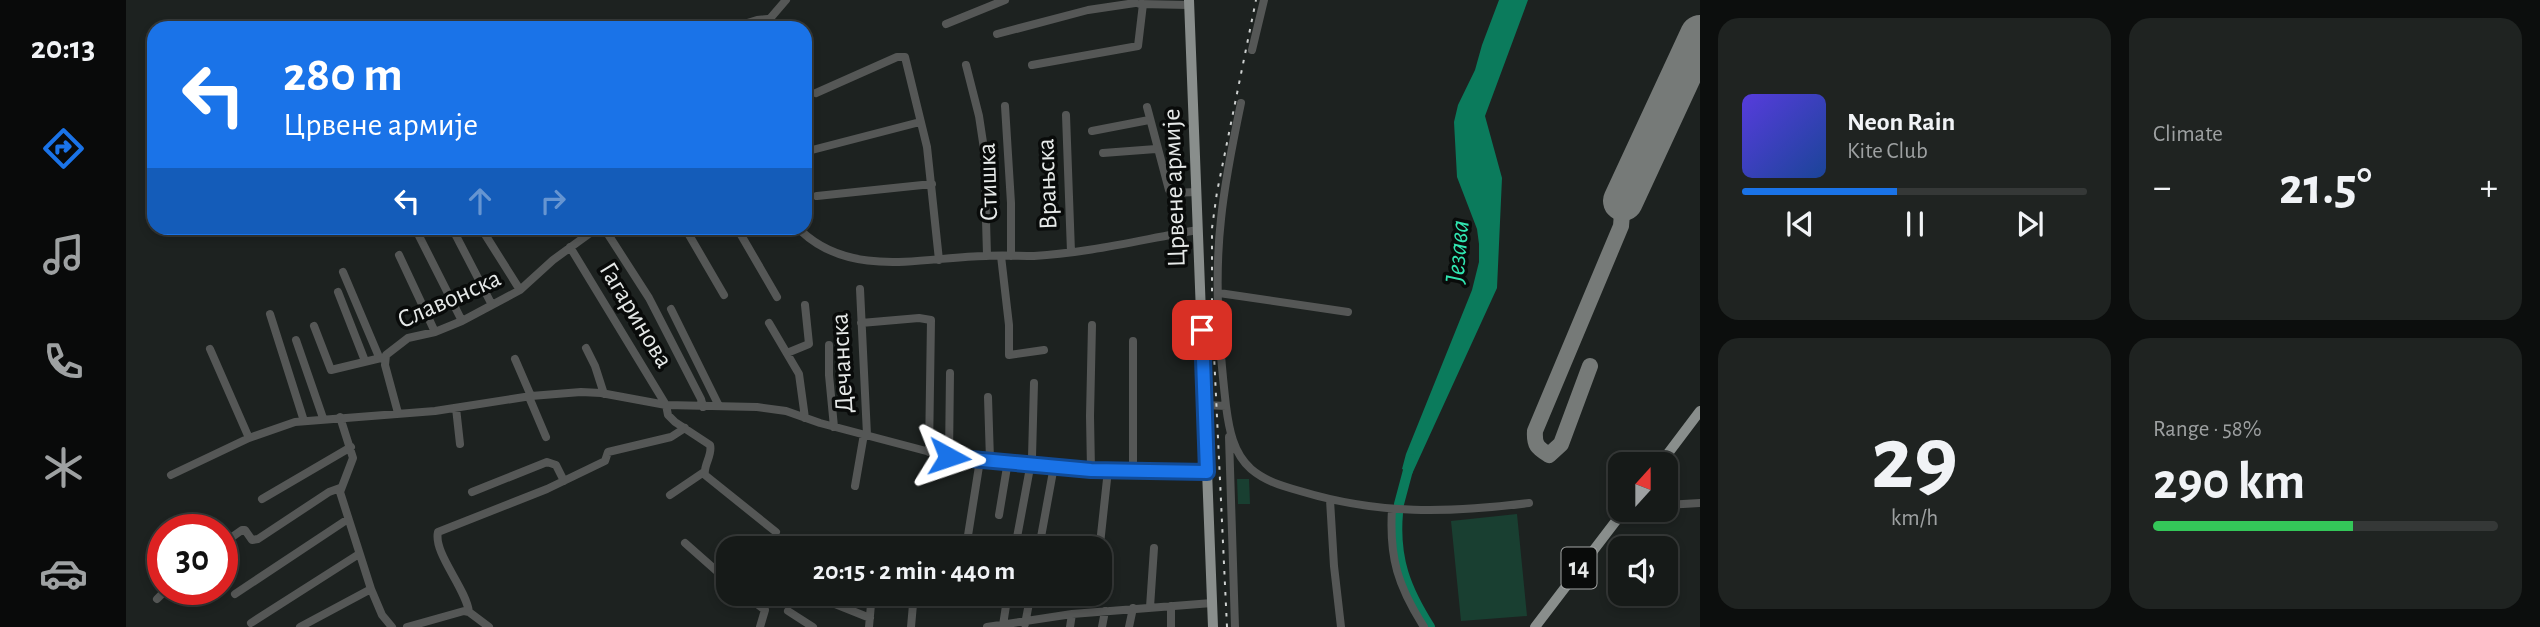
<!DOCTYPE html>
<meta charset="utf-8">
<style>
body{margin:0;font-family:"Alegreya Sans",sans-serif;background:#1f2321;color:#f1f3f6;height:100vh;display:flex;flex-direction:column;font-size:26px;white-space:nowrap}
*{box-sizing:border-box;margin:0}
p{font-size:23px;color:#9ea1a2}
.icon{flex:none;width:38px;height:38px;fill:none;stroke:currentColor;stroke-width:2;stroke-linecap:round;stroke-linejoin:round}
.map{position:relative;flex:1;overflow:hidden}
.panel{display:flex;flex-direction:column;gap:18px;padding:18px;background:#0c0e0d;width:840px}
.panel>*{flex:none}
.guide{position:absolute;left:21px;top:21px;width:665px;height:214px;border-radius:21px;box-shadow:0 4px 10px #0003,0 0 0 2px #353837;background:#1a73e8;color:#fff;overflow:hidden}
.needle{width:46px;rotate:21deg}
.fabs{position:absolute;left:1482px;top:452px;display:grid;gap:14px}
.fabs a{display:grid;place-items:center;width:70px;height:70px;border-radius:14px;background:#161a18;box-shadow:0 4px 10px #0003,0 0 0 2px #353837;font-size:35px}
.speed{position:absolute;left:21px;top:514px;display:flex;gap:14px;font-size:35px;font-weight:700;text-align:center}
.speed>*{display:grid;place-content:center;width:91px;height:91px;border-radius:50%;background:#161a18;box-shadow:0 4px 10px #0003,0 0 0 2px #353837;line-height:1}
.speed .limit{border:10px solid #d22;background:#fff;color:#111}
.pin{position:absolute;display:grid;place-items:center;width:60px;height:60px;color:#fff;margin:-30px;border-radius:14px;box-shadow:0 4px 10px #0006}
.me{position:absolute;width:77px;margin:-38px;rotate:95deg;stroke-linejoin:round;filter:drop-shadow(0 0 5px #0008)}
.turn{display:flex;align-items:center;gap:24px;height:147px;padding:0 21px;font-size:32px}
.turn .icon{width:91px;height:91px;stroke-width:2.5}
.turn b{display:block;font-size:49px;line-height:60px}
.lanes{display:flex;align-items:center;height:66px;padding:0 21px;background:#0003;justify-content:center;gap:35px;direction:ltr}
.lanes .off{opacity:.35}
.big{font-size:52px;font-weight:700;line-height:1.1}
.panel .tile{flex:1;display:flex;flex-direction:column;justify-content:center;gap:10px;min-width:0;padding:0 24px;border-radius:21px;background:#1f2321}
.panel .dial{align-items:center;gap:0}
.dial b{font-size:91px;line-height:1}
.song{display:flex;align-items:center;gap:21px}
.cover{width:84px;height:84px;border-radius:10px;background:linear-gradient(135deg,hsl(250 70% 55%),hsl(220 70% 35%))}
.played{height:7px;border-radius:4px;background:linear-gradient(90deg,#1a73e8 45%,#353837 45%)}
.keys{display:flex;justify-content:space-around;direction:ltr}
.heat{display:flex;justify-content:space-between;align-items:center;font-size:38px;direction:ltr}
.charge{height:10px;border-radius:5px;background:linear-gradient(90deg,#34c759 58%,#353837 0)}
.panel .tiles{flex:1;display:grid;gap:18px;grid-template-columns:repeat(2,1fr)}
.trip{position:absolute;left:590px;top:536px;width:396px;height:70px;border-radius:21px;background:#161a18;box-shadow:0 4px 10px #0003,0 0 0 2px #353837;font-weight:700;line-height:70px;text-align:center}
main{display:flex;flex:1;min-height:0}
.tabs{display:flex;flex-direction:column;width:126px;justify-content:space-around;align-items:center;background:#090a0a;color:#9ea1a2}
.tabs .icon{width:49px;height:49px}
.tabs .current{color:#1a73e8}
.tabs b{font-size:32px;color:#f1f3f6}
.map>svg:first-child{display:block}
.green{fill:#193f31}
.water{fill:#0b7b5c}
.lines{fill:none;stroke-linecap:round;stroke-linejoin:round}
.river{stroke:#0b7b5c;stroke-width:10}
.taxiway{stroke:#767a78;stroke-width:16}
.runway{stroke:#767a78;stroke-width:40}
.minor{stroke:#555756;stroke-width:8}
.major{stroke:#898e8c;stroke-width:10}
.rail{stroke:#ced1d0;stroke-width:2;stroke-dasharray:3.5 7;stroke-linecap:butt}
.route-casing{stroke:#114b97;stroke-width:18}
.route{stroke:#1a73e8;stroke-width:12}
.labels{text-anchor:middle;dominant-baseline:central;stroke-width:7;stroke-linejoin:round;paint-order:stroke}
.shield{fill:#090b0a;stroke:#a4a6a5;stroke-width:2}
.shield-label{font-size:24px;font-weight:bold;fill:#e6e9e8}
.street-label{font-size:26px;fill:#e6e9e8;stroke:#090b0a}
.water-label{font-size:28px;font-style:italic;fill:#31e6b1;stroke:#090b0a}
</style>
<main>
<nav class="tabs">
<b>20:13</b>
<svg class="icon current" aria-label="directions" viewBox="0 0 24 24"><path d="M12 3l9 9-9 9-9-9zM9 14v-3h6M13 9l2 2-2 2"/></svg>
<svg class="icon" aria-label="music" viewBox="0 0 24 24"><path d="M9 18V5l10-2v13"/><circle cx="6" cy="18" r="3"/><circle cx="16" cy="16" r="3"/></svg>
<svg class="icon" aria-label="phone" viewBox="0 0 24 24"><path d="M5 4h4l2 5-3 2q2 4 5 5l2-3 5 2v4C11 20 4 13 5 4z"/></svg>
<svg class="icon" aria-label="climate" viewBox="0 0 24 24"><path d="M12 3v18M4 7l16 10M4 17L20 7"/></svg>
<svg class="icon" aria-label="car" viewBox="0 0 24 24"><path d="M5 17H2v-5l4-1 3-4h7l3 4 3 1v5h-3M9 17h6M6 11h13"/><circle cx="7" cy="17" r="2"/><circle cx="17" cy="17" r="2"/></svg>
</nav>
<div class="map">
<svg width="1574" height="627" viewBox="0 0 1574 627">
<rect width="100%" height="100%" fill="#1d2220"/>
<!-- green -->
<path class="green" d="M1111,479H1123L1124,504H1112Z
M1391,514L1401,616L1335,621L1325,521Z"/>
<!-- water -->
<path class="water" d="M1373,0H1402L1359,116L1376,178L1371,288L1286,474L1276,469L1280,454L1346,290L1353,262V244L1351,229L1331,177L1328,122L1332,105L1349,70L1356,45Z"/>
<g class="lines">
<!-- river -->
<path class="river" d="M1273,504L1285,459
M1272,513C1268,559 1280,589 1304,627"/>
<!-- taxiway -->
<path class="taxiway" d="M1464,366L1435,444L1423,455C1412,448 1408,446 1409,431L1495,226L1497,201"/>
<!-- runway -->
<path class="runway" d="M1497,201L1574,35"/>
<!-- minor -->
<path class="minor" d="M1014,4L1063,5
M820,24L879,0
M605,28L631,20L642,19
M636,28L660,0
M871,34L962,10L1009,3
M1126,50L1138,0
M840,65L853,116L858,149L861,255
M906,65L1012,46L1017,4
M690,93L771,57H779L801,147L813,260
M879,106L885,203V256
M1021,107L1043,190L1046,193L1071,192
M940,115L945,252
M966,131L1023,120
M686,150L794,122
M977,153L1030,149
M691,196L806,184
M289,228L336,321
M326,228L366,305
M355,228L394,290
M478,228L523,298L575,399L577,407
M559,228L598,295
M611,228L651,297
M675,231C726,279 798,257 860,256C876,255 892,256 908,256C963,253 1018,239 1072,230
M444,247L540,405L542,415L549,422L584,445C587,455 577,465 579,475L650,532
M273,255L309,332
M875,256L883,325V355L918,350
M217,272L253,357
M734,289L741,435
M212,292L239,361
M1093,293L1222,312
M545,309L593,406
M144,314L178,421
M643,323L673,374L679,418
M735,323L793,318L805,320L803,452
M188,326L205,370L259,357
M170,340L197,418
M1007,341V470
M703,345V375L708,427
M460,348L469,366L478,394
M84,349L123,438
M661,353L683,344L679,305
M389,359L405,396
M403,397L420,437
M862,397L864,460
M1079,405L1100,406C1103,429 1107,453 1125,469C1139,481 1156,486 1174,491C1253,515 1322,513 1403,503
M1100,406C1093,344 1088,281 1095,219C1099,180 1107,141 1115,103
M330,408L334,444
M272,413L259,365L260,355L282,338L309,332L336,321L394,290L427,260L471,228
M214,417L227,458L214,492L245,589L256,615L266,627
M1103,437L1109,627
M823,457L824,373
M965,470L964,416L966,325
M45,475L123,438L169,422L309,411L405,396L455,392L475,393L540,405L631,407L660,411L694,423L823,457L905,462L965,470L1081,472
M729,486L738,434
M346,492L421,462L430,465L438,481
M544,495L578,472
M136,499L225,447
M1204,500L1208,566L1215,627
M1540,505L1574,503
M1266,509C1263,558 1272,586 1298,627
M873,515L882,461
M559,543L602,581
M96,544L116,530H119L126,540L132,539L203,492L214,488
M974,544L982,470
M795,548V544
M840,548L854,460
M889,548L906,457L908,383
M913,548L928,466
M617,593L639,610L634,627
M109,594L222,519
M31,599L40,590
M699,600L744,618
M1024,607L1028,548
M662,611L687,627
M343,612C340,588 307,553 312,532L421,489L479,461L482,452L545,437L559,428
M125,623L233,554
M899,624L905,593
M877,625L882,593
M174,627L245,589
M281,627L338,611L343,612L363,627
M743,627L746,593
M785,627L788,593
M861,627L946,614L1086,603
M944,627L946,614
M976,627L979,611
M1003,627L1007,608
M1045,627V606"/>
<!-- major -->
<path class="major" d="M1063,0L1087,627
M1534,464L1574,411
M1409,627L1499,509"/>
<!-- rail -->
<path class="rail" d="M1101,627L1086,312V228L1091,192L1130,0"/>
</g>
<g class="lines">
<!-- route casing -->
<g class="route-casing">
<path id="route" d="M823,457L965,470L1081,472L1076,330"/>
</g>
<!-- route -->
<use href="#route" class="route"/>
</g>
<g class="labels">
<!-- shield labels -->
<rect class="shield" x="1435.5" y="547.5" width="35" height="41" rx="5"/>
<g class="shield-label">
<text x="1453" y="568">14</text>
</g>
<!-- street labels -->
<g class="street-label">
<text transform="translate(862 182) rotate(-92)">Стишка</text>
<text transform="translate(921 184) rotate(-92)">Врањска</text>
<text transform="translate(1048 188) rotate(-92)">Црвене армије</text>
<text transform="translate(323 299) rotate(-24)">Славонска</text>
<text transform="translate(510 315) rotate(59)">Гагаринова</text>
<text transform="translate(716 363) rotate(-93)">Дечанска</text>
</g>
<!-- water labels -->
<g class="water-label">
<text transform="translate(1332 252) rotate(-85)">Језава</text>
</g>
</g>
</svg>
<div class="fabs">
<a><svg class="needle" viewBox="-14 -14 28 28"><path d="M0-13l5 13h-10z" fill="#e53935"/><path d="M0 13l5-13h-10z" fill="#9ea1a2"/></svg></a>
<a><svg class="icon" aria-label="sound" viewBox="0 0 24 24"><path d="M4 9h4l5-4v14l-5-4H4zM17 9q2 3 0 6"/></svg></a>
</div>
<div class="speed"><div class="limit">30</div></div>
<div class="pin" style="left:1076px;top:330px;background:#d93025"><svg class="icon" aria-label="arrive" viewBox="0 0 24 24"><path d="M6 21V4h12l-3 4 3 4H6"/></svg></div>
<svg class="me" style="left:823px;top:457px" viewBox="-20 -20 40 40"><path d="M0-17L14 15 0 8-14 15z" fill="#1a73e8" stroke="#fff" stroke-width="4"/></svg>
<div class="trip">20:15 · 2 min · 440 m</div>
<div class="guide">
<div class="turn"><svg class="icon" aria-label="left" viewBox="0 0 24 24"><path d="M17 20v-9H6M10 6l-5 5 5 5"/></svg><div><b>280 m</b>Црвене армије</div></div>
<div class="lanes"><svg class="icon" aria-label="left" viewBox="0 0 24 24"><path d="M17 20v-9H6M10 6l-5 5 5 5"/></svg><svg class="icon off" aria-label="ahead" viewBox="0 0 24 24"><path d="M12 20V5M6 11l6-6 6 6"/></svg><svg class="icon off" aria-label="right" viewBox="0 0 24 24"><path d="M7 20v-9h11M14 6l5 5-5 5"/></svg></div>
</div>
</div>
<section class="panel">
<div class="tiles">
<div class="tile">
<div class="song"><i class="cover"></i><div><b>Neon Rain</b><p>Kite Club</p></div></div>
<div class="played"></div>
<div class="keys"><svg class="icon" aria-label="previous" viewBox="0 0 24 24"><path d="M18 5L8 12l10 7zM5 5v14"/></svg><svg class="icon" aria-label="pause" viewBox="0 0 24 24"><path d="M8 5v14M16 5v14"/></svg><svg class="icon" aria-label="next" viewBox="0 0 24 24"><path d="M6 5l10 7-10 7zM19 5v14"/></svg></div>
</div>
<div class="tile"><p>Climate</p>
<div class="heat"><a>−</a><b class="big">21.5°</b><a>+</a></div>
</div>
<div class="tile dial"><b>29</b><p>km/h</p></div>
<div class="tile"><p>Range · 58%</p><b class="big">290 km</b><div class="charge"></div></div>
</div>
</section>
</main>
